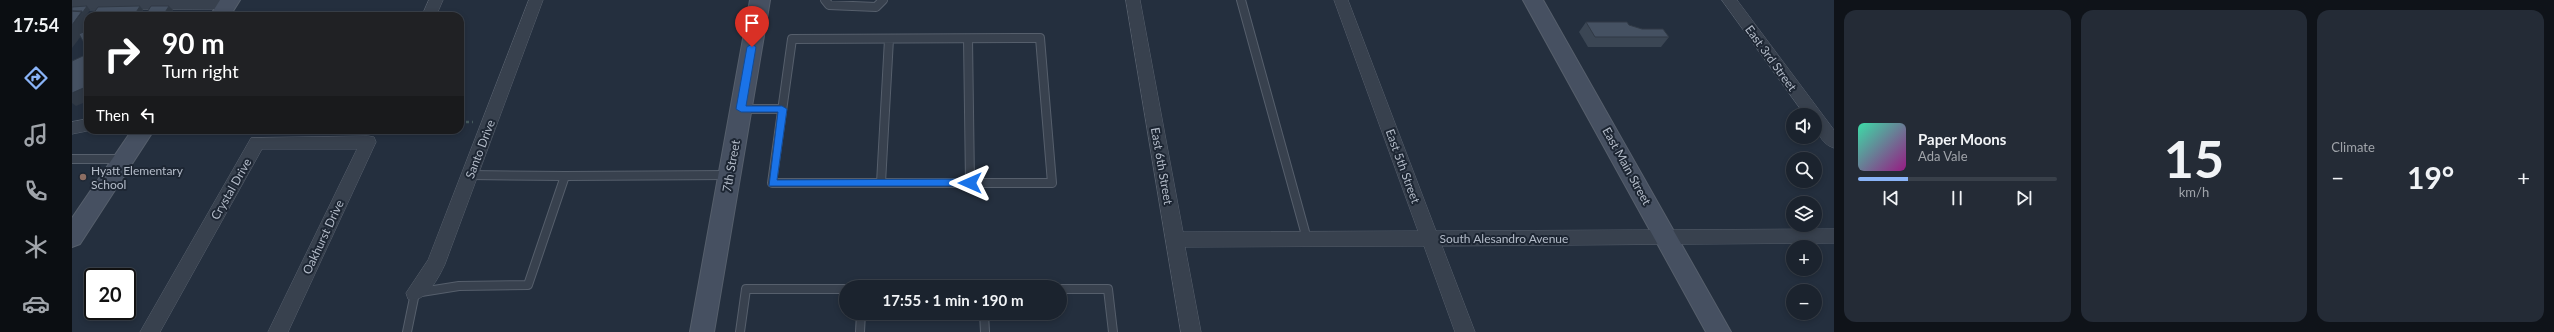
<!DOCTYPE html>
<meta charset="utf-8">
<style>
body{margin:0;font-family:Lato,sans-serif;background:#242b36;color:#f1f3f6;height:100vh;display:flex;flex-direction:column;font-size:15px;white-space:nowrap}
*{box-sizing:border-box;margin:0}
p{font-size:13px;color:#a0a4aa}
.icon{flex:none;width:22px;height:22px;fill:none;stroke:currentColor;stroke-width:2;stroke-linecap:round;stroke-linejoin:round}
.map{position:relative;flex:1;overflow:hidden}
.sheet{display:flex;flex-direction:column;gap:10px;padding:10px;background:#0f1319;width:720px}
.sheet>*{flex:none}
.top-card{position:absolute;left:12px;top:12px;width:380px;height:122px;border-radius:12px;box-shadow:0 2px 6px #0003,0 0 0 1px #39404a;background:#202124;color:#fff;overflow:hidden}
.controls{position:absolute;left:1714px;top:108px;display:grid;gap:8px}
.controls a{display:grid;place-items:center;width:36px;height:36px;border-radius:50%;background:#1b232e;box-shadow:0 2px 6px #0003,0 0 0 1px #39404a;font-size:20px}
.speed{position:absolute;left:12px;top:268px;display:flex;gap:8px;font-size:20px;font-weight:700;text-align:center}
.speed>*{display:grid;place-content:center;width:52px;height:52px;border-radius:50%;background:#1b232e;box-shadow:0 2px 6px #0003,0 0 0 1px #39404a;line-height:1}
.speed .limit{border:2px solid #111;border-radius:6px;background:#fff;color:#111}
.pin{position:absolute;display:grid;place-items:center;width:34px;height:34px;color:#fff;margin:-41px -17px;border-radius:50% 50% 50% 0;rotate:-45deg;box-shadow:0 0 4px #0007}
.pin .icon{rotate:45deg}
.me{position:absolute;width:44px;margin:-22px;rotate:270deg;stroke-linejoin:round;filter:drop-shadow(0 0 3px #0008)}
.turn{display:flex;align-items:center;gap:14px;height:84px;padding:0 12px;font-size:18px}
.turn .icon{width:52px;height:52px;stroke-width:2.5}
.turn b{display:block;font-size:28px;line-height:34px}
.then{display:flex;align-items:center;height:38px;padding:0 12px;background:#0003;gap:8px;font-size:15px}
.big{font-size:30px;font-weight:700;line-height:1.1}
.sheet .tile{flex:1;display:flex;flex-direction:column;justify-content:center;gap:6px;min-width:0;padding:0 14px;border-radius:12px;background:#242b36}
.sheet .dial{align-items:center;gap:0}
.dial b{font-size:52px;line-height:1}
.song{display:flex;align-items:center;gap:12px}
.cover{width:48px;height:48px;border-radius:6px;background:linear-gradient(135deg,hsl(160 70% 55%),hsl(310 70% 35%))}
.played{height:4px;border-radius:2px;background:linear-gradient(90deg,#8ab4f8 25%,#39404a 25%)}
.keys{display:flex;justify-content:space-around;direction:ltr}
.heat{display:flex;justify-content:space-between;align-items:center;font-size:22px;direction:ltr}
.sheet .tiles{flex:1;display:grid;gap:10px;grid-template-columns:repeat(3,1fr)}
.trip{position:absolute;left:767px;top:280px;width:228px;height:40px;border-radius:20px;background:#1b232e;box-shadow:0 2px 6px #0003,0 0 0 1px #39404a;font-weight:700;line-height:40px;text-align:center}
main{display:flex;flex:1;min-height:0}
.dock{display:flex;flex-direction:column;width:72px;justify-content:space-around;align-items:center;background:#0b0e12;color:#a0a4aa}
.dock .icon{width:28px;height:28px}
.dock .current{color:#8ab4f8}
.dock b{font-size:18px;color:#f1f3f6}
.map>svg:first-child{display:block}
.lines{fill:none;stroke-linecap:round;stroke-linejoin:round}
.lane-casing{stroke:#565f6c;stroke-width:10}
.street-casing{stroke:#565f6c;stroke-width:1}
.secondary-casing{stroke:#565f6c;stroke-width:2}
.path{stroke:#44595c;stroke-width:2.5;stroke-dasharray:3 3;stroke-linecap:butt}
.lane{stroke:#38414e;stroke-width:8}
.street{fill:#38414e;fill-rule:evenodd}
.secondary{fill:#465061;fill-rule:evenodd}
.wall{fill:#3b4654}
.shaded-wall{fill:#303945}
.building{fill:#455162;stroke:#303945}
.route{fill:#1a73e8;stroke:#114b97}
.education-dot{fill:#8d6e63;stroke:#1d2633;stroke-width:1.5}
.labels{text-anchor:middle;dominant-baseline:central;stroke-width:4;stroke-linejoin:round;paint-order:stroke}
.street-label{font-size:12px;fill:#b4bcc9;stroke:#1d2633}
.poi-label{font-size:12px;fill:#b4bcc9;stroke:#1d2633;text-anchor:start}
</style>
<main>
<nav class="dock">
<b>17:54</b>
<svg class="icon current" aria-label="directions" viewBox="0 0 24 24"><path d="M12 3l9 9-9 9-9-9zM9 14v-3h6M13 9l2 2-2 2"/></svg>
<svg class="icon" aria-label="music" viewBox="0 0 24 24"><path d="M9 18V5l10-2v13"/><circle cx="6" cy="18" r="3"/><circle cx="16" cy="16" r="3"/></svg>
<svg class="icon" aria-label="phone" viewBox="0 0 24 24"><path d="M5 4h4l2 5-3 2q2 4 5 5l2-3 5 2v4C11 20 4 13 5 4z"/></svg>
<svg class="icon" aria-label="climate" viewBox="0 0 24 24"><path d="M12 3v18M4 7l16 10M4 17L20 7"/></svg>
<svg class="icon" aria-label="car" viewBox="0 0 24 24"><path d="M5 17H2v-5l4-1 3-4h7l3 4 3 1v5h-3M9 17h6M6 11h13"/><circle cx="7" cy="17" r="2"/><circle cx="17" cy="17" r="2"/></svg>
</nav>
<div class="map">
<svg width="1762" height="332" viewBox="0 0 1762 332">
<rect width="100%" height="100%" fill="#242f3e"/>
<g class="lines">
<!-- lane casing -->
<g class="lane-casing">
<path id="lane" d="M753,0L757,5L804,7L811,0
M1169,0L1235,239
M968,38L980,183H700L720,39Z
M896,39L898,183
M670,109H710
M0,159H51
M493,176L657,175
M809,183L817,39
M988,289H1036L1041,332
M912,313L913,332
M335,332L343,293L387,286L456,285L493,176L398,175
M668,332L674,289H774
M788,332L789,313"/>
</g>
<!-- street casing -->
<g class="street-casing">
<path id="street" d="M0,0H160L163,4L156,9L0,10Z
M357,0H371L364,16H350Z
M457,0H471L373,264C367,277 353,305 336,299L334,293L356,260Z
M1054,0H1068L1111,232L1346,231L1262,0H1276L1364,231L1762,229V243L1370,246L1403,332H1383L1352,246L1113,247L1129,332H1109Z
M1650,0H1665L1762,130V148C1748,144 1743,128 1743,115H1733Z
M16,119V130H20L0,134V122Z
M296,136L302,137L304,142L216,332H196L285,149H190L88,332H68L179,138Z"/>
</g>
<!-- secondary casing -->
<g class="secondary-casing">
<path id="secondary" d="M148,0H168L158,16H138Z
M678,0H698L642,332H618Z
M1451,0H1471L1659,332H1634Z
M60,130H82L8,244L0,247V218Z"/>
</g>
<!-- path -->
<path class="path" d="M388,122H401"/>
<!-- lane -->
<use href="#lane" class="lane"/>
<!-- street -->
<use href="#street" class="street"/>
<!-- secondary -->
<use href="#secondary" class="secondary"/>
</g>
<!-- wall -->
<path class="wall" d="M68,6L71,10L67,16H23L21,14Z
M97,6L101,10L96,16H76L74,14Z
M1514,22L1557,25L1597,37L1589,47H1516L1507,32Z"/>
<!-- shaded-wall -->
<path class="shaded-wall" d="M15,6L18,10L14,16L16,17V27L0,48V25Z
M68,6L71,10L67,16H65L63,14Z
M97,6L101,10L96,16H94L92,14Z
M16,86V101L4,106L0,103V93Z"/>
<!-- building -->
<path class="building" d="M15,6L11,12L0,11V7Z
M68,6L63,14H59L58,12L53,14H21L26,7Z
M79,6H97L92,14H74Z
M0,11H10L0,25Z
M58,12L60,16H48Z
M1514,22H1555L1557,25L1570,29H1591L1597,37H1523Z
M16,30V50L7,34Z
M13,55L16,61V86L0,93V61Z"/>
<!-- route -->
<path class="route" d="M680,44L684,47L674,106H710L715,109L705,180L898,179L903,183L901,186H697L706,112H669L664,109L675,47Z"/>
<!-- markers -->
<circle class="education-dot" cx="11" cy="177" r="4"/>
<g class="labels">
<!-- street labels -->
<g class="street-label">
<text transform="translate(1699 58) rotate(54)">East 3rd Street</text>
<text transform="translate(408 149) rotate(-69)">Santo Drive</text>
<text transform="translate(659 166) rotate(-80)">7th Street</text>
<text transform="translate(1090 166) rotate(80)">East 6th Street</text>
<text transform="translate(1331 166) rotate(70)">East 5th Street</text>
<text transform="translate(1555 166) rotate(61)">East Main Street</text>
<text transform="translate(159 189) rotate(-60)">Crystal Drive</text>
<text transform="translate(251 237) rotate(-65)">Oakhurst Drive</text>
<text x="1432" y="238">South Alesandro Avenue</text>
</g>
<!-- poi labels -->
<g class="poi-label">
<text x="19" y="170">Hyatt Elementary<tspan x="19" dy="14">School</tspan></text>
</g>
</g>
</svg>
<div class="controls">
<a><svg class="icon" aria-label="sound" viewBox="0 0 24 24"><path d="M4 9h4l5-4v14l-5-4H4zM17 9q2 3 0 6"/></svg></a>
<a><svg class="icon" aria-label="search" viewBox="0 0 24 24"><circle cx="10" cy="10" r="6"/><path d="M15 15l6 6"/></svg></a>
<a><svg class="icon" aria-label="layers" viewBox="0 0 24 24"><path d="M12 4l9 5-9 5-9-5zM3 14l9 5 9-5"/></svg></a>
<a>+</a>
<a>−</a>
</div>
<div class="speed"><div class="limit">20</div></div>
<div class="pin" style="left:680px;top:47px;background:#d93025"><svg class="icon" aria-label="arrive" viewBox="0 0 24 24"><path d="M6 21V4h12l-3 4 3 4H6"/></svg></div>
<svg class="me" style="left:898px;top:183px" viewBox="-20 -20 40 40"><path d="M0-17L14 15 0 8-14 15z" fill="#1a73e8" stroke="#fff" stroke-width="4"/></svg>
<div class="trip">17:55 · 1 min · 190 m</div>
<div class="top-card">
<div class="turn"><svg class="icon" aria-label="right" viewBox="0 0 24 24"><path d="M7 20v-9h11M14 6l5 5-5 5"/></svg><div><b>90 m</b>Turn right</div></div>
<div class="then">Then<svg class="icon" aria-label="left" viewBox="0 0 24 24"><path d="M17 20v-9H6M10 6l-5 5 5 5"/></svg></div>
</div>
</div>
<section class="sheet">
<div class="tiles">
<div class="tile">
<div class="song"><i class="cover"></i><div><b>Paper Moons</b><p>Ada Vale</p></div></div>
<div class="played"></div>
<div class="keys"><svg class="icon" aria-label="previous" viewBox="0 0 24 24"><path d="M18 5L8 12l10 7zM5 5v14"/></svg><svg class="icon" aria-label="pause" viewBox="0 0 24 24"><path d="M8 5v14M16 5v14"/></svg><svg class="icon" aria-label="next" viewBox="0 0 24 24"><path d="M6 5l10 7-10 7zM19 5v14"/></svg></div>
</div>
<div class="tile dial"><b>15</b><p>km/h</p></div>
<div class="tile"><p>Climate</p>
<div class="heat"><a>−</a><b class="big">19°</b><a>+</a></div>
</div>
</div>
</section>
</main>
